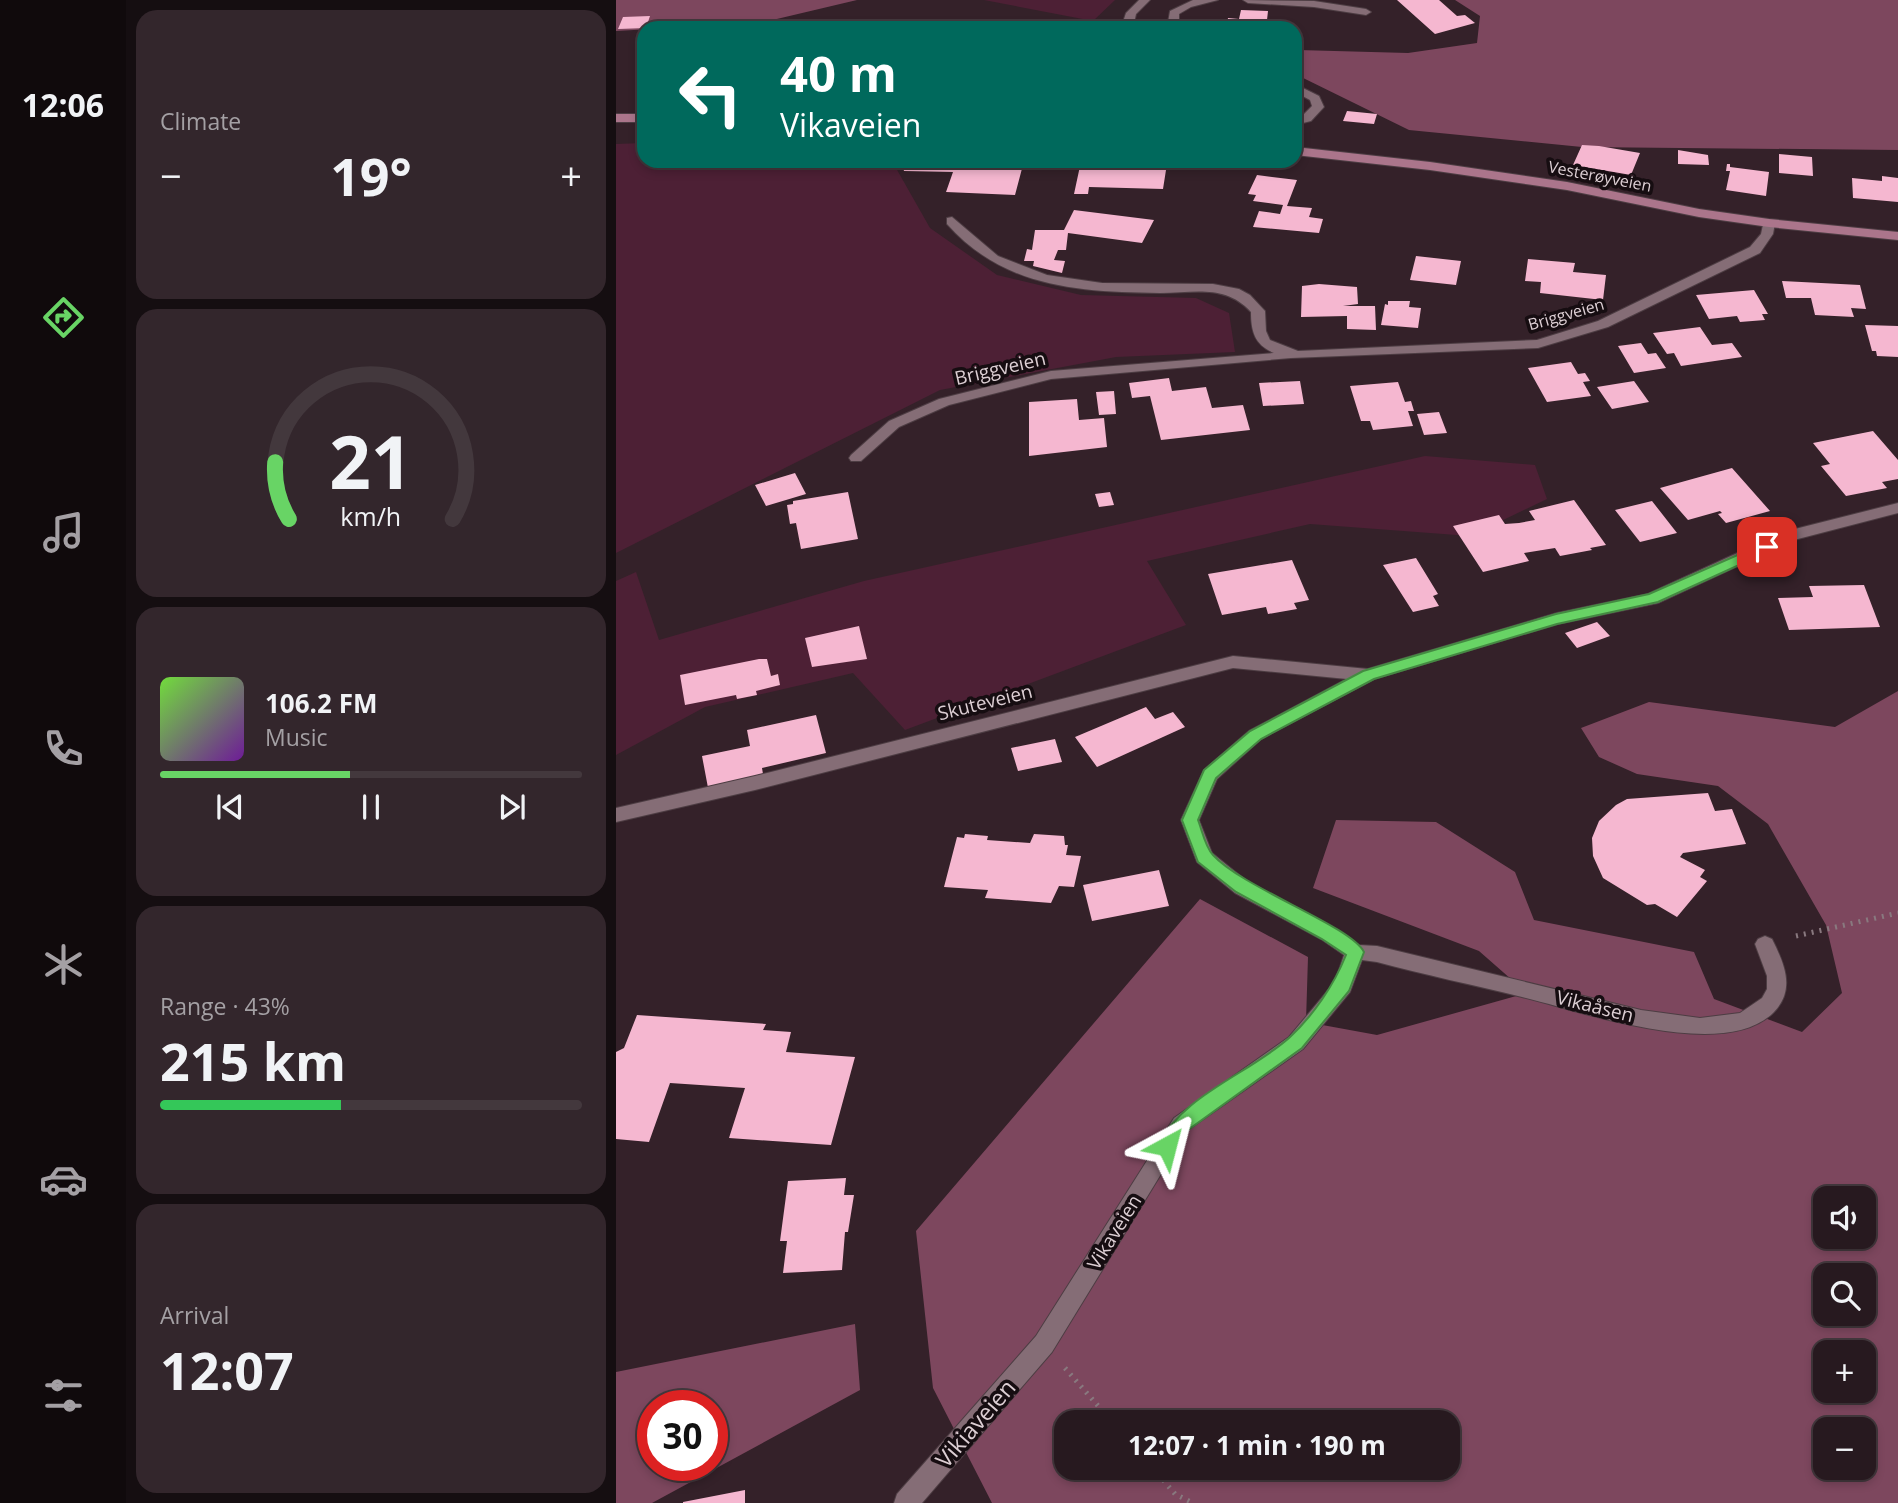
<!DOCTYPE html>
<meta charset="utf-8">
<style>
body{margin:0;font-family:"Open Sans",sans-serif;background:#33262c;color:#f1f3f6;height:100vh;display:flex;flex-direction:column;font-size:26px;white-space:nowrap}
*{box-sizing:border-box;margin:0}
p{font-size:23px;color:#a4a0a4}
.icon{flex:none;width:38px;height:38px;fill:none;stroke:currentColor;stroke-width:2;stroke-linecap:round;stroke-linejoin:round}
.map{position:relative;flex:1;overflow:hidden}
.drawer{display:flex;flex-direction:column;gap:10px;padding:10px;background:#150e11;width:490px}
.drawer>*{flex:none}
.top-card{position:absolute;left:21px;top:21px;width:665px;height:147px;border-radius:21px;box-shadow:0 4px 10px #0003,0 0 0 2px #43383d;background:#00695c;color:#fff;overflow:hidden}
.fabs{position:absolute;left:1197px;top:1186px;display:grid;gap:14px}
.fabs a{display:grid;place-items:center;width:63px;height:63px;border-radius:14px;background:#27191f;box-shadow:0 4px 10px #0003,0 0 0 2px #43383d;font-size:35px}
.speed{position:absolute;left:21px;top:1390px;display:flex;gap:14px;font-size:35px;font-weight:700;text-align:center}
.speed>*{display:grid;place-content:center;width:91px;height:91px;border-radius:50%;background:#27191f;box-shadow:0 4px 10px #0003,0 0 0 2px #43383d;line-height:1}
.speed .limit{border:10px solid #d22;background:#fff;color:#111}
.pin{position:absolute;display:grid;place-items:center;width:60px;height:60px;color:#fff;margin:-30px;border-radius:14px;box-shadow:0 4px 10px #0006}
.me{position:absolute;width:77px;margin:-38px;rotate:38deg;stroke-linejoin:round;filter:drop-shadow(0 0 5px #0008)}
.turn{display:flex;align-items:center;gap:24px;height:147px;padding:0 28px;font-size:32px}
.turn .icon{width:91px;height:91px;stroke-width:2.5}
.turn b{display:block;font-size:49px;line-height:60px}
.big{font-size:52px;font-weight:700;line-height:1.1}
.drawer .card{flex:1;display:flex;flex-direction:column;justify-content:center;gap:10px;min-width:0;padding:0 24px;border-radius:21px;background:#33262c}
.drawer .dial{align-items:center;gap:0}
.dial svg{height:182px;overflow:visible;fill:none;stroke:#43383d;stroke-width:7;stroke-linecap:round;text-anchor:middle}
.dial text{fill:#f1f3f6;stroke:none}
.song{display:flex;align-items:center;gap:21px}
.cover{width:84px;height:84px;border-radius:10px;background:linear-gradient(135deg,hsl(100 70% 55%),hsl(280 70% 35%))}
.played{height:7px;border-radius:4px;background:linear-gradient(90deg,#68d465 45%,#43383d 45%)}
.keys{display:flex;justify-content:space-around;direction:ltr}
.heat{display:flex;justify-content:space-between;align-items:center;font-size:38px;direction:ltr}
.charge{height:10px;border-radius:5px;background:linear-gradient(90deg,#34c759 43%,#43383d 0)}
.trip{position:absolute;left:438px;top:1410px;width:406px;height:70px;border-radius:21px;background:#27191f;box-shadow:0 4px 10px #0003,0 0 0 2px #43383d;font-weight:700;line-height:70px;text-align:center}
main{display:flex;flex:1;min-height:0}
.menu{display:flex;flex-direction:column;width:126px;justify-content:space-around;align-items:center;background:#100a0c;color:#a4a0a4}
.menu .icon{width:49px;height:49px}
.menu .active{color:#68d465}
.menu b{font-size:32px;color:#f1f3f6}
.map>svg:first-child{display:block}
.green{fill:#4d2035}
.forest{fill:#7d475e;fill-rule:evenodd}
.building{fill:#f5b7d0}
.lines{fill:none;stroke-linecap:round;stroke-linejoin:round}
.minor-casing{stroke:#4d3d43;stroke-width:2}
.major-casing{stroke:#4d3d43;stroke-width:2}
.path{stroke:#89797f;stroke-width:5;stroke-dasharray:2 6;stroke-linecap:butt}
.minor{fill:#856d76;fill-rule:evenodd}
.major{fill:#ab758b;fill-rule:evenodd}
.route{fill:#68d465;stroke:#448a42;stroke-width:2}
.labels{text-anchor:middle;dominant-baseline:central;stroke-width:7;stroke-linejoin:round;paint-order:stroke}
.far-street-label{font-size:16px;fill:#dcced3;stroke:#160d11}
.street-label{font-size:19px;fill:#dcced3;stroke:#160d11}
.near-street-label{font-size:23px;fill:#dcced3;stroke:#160d11}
</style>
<main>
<nav class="menu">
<b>12:06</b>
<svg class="icon active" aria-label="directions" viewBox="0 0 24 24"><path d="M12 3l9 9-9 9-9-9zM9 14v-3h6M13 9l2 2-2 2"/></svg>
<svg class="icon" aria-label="music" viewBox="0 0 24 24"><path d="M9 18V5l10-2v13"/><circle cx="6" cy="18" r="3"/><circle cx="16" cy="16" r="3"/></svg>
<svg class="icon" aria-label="phone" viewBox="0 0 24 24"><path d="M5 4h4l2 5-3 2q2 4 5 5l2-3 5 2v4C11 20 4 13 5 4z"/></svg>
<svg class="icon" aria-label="climate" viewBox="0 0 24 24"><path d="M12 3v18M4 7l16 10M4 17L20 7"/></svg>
<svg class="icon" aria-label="car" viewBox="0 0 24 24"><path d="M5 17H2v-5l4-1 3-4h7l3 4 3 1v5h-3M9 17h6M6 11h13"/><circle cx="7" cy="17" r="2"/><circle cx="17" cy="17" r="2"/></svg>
<svg class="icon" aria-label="filters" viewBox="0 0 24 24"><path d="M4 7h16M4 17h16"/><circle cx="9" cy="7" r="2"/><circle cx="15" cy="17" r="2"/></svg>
</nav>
<section class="drawer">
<div class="card"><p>Climate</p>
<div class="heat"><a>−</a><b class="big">19°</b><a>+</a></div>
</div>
<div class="card dial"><svg viewBox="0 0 100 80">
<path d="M14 69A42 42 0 1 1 86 69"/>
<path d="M14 69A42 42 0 0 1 8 44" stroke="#68d465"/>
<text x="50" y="56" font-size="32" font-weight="700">21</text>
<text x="50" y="72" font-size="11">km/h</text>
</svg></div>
<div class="card">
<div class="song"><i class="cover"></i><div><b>106.2 FM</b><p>Music</p></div></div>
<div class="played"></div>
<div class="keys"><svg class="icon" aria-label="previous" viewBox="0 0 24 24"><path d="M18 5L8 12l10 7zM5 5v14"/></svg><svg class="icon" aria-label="pause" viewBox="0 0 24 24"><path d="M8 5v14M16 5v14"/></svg><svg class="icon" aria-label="next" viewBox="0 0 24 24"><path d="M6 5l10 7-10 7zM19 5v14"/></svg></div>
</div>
<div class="card"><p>Range · 43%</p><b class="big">215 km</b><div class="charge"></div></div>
<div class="card"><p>Arrival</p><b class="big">12:07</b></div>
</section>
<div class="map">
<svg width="1282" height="1503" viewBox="0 0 1282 1503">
<rect width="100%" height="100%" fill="#342129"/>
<!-- green -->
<path class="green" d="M368,0H499L477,21Z
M28,143V161H276L314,228L381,275L465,295L580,298L613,313L619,352L500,357L324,390L0,553V144Z
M809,456L919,465L931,499L854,536L694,524L531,561L570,625L289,730L237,673L89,707L0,755V581L20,572L43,640L248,581Z"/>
<!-- forest -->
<path class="forest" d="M0,0H241L144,23L0,31Z
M839,0H1282V150L966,147L793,130L679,74V53L682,50L792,53L861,43L864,16Z
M1282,691V1503H376L317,1388L300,1231L584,899L692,957L690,1022L761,1035L911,993L863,951L697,888L720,820L820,822L899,872L918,920L1078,952L1098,999L1186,1032L1226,993L1210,925L1152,824L1102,786L1021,774L983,757L965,728L1033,702L1219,727ZM1209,1199H1248V1237H1209ZM1209,1276H1248V1314H1209ZM1209,1353H1248V1391H1209ZM450,1423H831V1468H450ZM1209,1430H1248V1468H1209Z
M239,1324L244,1390L36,1503H0V1372ZM37,1405H96V1465H37Z"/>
<!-- building -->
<path class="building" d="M781,0H823L841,16L849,15L859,23L819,34Z
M625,10L652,11L651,20L662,21L661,28H610L612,18L623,19Z
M34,16L30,28L2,29L7,17Z
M731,111L761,114L758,124L727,121Z
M966,145L983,146L1024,153L1015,175L957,165Z
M1062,150L1092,155L1093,165L1062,164Z
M1163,154L1196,157L1197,176L1163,173Z
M285,161H408L399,195L330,192L337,172L288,171Z
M1111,164H1114V167L1153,172L1150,196L1110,190L1114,171H1110Z
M464,166L550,170L547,189L473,187L472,194H458Z
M641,175L681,180L671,206L696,208L693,217L707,219L703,233L637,227L643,211L664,214L667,205L637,201L640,195L632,194Z
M1266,176L1282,178V202L1237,198L1236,178L1266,181Z
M458,210L538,220L526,243L452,233L450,250H442L438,260L449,261L446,273L417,266L418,261H408L411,249L416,250L419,230H448Z
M800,256L845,261L840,285L794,280Z
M912,259L959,263L957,272L990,275L987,300L924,293L925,282L909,281Z
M1166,281L1244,285L1250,309L1235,308L1238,317L1199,315L1195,298H1170Z
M703,284L741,287L742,304L727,306H759L760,330L731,329V316L685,317L686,286Z
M1138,290L1152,314H1146L1149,320L1124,322L1121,316L1093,319L1080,295Z
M772,301H794L793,307L805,308L802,328L765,325L769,304L772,305Z
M1249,325L1282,326V357L1261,356L1260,351H1256Z
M1084,327L1096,345L1116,343L1126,357L1065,366L1058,353L1051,354L1037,333Z
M1025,343L1032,354L1040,353L1050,368L1018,373L1002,346Z
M955,362L962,374L969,373L974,381L967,382L975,396L931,402L912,368Z
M553,378L556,391L590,387L596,408L627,405L634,430L545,440L534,396L516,398L513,383Z
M684,381L688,404L647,406L643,383Z
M1018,381L1033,402L996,409L981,387Z
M782,382L789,402L795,401L798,411H792L797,426L757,430L754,421H745L734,386Z
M498,391L500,414L483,415L480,392Z
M461,399L463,420L488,418L491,447L413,456V402Z
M823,412L831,433L808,435L801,414Z
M1257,431L1282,460V479L1266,482L1271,488L1230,496L1205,466L1214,464L1197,443Z
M1116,468L1154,511L1110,523L1102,514L1106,513L1104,511L1072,520L1044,488Z
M179,473L190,494L150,506L139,485Z
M232,492L242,539L185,549L180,523L174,524L171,505L177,504V501Z
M494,492L498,505L483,507L479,494Z
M958,500L990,545L974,548L976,550L944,556L939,548L908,553L913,561L867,572L837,526L883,515L889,524L903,523L919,520L913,511Z
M1036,501L1061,533L1024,542L999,510Z
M800,558L822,594L817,596L823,606L797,612L767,565Z
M676,560L693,600L678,603L681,609L652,614L650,607L606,615L592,574Z
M1248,585L1264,627L1173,630L1162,598L1197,597L1193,586Z
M981,622L994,636L961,648L949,633Z
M243,626L251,659L196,667L189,638Z
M143,659H151L155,676L162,674L164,685L140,691L141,695L121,699L120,695L69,705L64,675Z
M530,707L539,719L557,712L569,727L481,767L459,737Z
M200,715L210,753L146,768L148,780L93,793L86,756L134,746L131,730Z
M439,739L446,762L402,771L395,748Z
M1092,793L1099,811L1116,809L1130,844L1067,853L1064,857L1089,870L1084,877L1091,881L1061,917L1039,904L1031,905L987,878L977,856L976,838L983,821L1000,805L1011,799Z
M349,834L372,836L371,840L414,843L418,834L448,836L449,845H452L450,855L465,856L458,887L443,886L435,903L369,898L372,890L328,887L341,837L348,838Z
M543,870L553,906L476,921L467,885Z
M21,1015L150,1024L147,1030L175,1032L170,1052L239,1057L215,1145L113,1138L129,1088L54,1083L33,1142L0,1139V1052L8,1048Z
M230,1178L228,1195H238L232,1232H229L226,1270L167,1273L171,1241H164L172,1181Z
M129,1490V1503H67V1502Z"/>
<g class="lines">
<!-- minor casing -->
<g class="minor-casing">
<path id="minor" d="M523,0H534L520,14L517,28H505L510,13Z
M577,0H602L575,7L563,14V28H551L554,11Z
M627,0L698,1L750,9L755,12L750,15L698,7L632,3Z
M679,84L703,96L708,107L695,121L679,125V117L687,115L696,106L694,100L679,92Z
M336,217L382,256L431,275L486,283L597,284L623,289L634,295L649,311L650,331L654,340L682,351L921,340L982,321L1134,247L1145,234L1148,220H1158L1159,223L1157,234L1144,253L992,327L922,348L675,358L435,379L333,405L283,427L245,461H235L233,458L235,455L273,421L323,399L435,371L658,353C639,345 635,332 635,312C609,284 579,293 544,293C463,292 388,288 331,224V218Z
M1282,503V513L1178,540L1042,603L942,624L758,679L645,739L601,779L583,820L596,853L633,883L719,929L743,945L761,946L1025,1010L1084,1018L1124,1013L1146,998L1151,989V976L1139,944L1142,939L1149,936L1156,939C1168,963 1180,989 1158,1012C1108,1063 966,1011 906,997C858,985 809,975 761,962L746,960L734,992L687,1049L572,1130L436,1352L306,1503H278L281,1494L420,1336L558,1118L673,1037L719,982L728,955L705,939L619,893L581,862L565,820L588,770L633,731L731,679L617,668L139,790L0,822V808L139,776L617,656L752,669L941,613L1032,594L1167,532Z"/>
</g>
<!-- major casing -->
<g class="major-casing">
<path id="major" d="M0,114H28V122H0Z
M679,147L814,162L951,182L1083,209L1153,219L1282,232V240L1153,227L1083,217L951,190L814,170L679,155Z"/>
</g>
<!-- path -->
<path class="path" d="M1180,936L1282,913
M449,1368L497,1423
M537,1468L559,1494L577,1503"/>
<!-- minor -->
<use href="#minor" class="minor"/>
<!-- major -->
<use href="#major" class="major"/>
</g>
<!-- route -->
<path class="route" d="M1151,542L1158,547L1156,550L1042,602L941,624L758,679L645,739L600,778L582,820C586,830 589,847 597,855C627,888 735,926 748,952L733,991L686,1048L572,1130L558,1152L551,1155L544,1152L542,1146C566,1095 631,1075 673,1038C697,1016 718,985 730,955L706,939L620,892L582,862L566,820L588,770L634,731L747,671L940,614L1033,594Z"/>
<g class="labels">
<!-- far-street labels -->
<g class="far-street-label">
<text transform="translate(984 176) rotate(11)">Vesterøyveien</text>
<text transform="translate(950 314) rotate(-16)">Briggveien</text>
</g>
<!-- street labels -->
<g class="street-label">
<text transform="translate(384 368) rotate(-13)">Briggveien</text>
<text transform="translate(369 702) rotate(-14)">Skuteveien</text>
<text transform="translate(979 1006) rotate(14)">Vikaåsen</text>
<text transform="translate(498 1232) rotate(-58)">Vikaveien</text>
</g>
<!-- near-street labels -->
<g class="near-street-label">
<text transform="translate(359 1423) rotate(-49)">Vikiaveien</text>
</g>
</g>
</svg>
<div class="fabs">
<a><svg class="icon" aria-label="sound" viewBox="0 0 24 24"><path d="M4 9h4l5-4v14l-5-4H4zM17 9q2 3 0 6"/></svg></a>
<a><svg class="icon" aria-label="search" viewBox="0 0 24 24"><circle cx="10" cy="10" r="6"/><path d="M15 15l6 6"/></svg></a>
<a>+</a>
<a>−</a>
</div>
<div class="speed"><div class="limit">30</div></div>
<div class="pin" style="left:1151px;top:547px;background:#d93025"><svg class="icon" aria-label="arrive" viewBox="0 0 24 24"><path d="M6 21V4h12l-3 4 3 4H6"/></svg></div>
<svg class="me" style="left:551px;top:1146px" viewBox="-20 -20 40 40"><path d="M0-17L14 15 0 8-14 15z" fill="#68d465" stroke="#fff" stroke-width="4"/></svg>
<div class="trip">12:07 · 1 min · 190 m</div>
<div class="top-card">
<div class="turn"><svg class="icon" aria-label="left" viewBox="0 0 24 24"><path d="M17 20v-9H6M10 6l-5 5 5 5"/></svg><div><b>40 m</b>Vikaveien</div></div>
</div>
</div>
</main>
